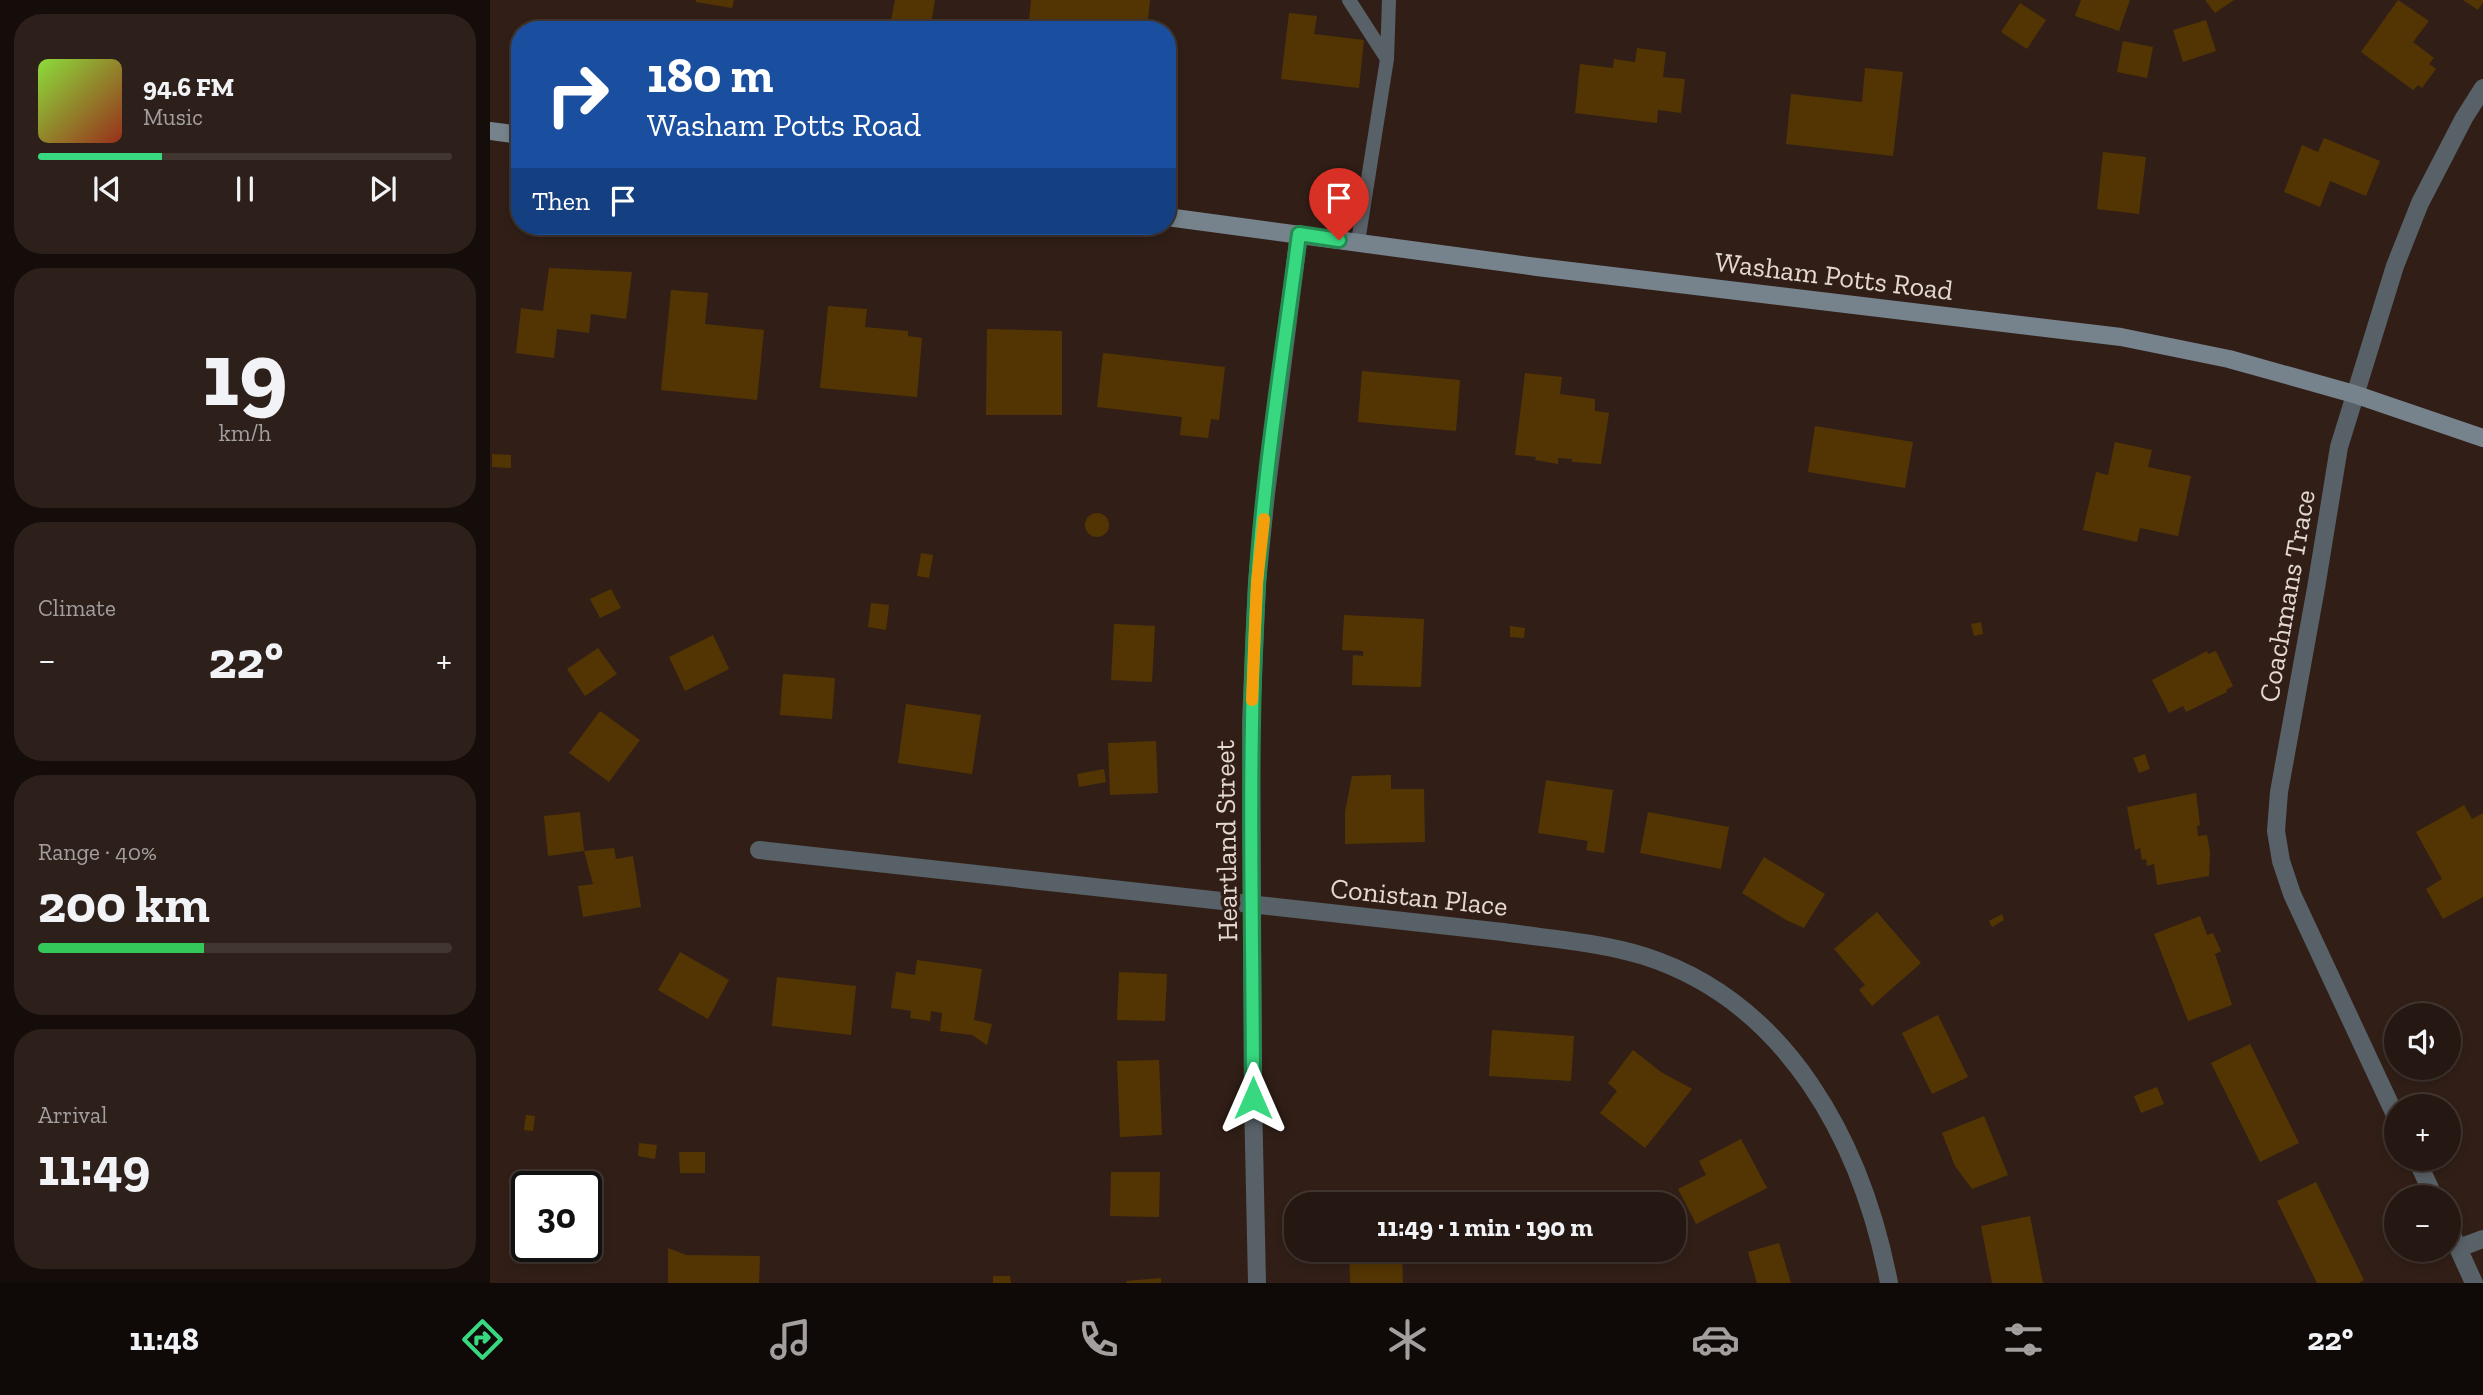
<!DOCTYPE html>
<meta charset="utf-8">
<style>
body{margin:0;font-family:"Zilla Slab",serif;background:#2d201a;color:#f1f3f6;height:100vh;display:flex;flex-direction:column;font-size:26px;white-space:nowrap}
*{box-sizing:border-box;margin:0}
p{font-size:23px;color:#a39f9f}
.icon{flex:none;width:38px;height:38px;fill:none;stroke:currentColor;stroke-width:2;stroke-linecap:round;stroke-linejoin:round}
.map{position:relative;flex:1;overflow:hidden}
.panel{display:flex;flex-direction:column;gap:14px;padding:14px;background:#140d09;width:490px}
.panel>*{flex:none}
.guide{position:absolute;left:21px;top:21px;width:665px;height:214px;border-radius:28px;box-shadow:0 4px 10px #0003,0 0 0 2px #423631;background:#1a4fa0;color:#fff;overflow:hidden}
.controls{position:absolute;left:1894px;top:1003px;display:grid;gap:14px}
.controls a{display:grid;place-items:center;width:77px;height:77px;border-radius:50%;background:#251711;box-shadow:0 4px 10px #0003,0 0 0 2px #423631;font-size:35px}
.speed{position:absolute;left:21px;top:1171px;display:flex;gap:14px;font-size:35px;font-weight:700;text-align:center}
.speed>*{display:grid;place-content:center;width:91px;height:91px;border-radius:50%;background:#251711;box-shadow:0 4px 10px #0003,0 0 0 2px #423631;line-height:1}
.speed .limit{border:4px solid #111;border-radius:10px;background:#fff;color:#111}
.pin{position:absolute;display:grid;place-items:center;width:60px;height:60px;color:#fff;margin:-72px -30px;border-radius:50% 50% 50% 0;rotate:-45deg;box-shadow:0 0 7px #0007}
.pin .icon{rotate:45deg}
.me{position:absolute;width:77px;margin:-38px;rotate:0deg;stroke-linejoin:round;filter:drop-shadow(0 0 5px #0008)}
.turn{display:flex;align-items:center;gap:24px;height:147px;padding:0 21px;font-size:32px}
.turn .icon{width:91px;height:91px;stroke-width:2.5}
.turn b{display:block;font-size:49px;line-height:60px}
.then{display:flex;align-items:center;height:66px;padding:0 21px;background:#0003;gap:14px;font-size:26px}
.big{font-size:52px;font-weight:700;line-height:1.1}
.panel .card{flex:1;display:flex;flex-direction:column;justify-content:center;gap:10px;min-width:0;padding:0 24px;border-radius:28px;background:#2d201a}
.panel .dial{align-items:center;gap:0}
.dial b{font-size:91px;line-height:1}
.song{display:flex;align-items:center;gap:21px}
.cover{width:84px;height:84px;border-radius:10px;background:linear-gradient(135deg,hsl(90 70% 55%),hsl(10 70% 35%))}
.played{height:7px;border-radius:4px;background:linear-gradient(90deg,#37d880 30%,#423631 30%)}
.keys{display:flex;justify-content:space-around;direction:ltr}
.heat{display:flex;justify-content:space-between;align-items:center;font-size:38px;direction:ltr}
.charge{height:10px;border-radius:5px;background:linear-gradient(90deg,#34c759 40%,#423631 0)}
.trip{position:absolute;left:794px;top:1192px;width:402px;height:70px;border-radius:28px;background:#251711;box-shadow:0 4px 10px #0003,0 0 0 2px #423631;font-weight:700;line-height:70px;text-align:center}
.menu{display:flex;height:112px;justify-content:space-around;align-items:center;background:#0f0907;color:#a39f9f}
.menu .icon{width:49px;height:49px}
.menu .selected{color:#37d880}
.menu b{font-size:32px;color:#f1f3f6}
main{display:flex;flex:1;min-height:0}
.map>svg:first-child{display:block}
.building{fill:#533503}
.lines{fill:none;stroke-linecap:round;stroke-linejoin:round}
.lane{stroke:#586167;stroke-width:14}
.street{stroke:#586167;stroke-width:18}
.secondary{stroke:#76838d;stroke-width:18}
.route-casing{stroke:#248c53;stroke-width:18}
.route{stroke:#37d880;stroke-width:12}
.slow{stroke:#f59e0b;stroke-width:12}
.labels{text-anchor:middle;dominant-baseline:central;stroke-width:7;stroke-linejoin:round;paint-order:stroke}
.street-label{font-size:28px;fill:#e4d8d2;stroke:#311f17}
</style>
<main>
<section class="panel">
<div class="card">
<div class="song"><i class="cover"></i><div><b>94.6 FM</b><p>Music</p></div></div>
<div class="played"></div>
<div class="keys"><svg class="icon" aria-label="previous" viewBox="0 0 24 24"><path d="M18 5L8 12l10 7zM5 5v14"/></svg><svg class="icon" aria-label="pause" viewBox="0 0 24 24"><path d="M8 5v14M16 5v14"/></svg><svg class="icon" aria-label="next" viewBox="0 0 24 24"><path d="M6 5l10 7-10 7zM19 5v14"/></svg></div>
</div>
<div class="card dial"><b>19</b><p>km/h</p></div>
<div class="card"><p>Climate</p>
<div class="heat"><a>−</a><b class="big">22°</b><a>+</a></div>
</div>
<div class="card"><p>Range · 40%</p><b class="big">200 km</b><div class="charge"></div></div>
<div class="card"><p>Arrival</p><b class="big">11:49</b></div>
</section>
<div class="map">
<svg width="1993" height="1283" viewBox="0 0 1993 1283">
<rect width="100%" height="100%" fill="#311f17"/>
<!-- building -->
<path class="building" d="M206,0H244L242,8L206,2Z
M405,0H445L440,30H419L400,26Z
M541,0H660L657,30H615L585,26L584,30H538Z
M1591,0H1640L1629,31L1585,16Z
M1715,0H1744L1725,13Z
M1908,0L1939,21L1923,42L1944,58L1939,64L1946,69L1932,88L1928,85L1923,90L1871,52Z
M1973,0H1993V2L1988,10Z
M1530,3L1556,20L1537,49L1511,32Z
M799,13L827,16L824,34L874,40L869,88L791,79Z
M1716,20L1726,51L1693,62L1683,30Z
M1633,41L1663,47L1657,78L1627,72Z
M1147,48L1176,52L1173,77L1195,79L1191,113L1168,110L1167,123L1085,113L1090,64L1123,68L1124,59L1145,62Z
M1375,68L1413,72L1403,156L1296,144L1301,94L1372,102Z
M1834,138L1890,161L1876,196L1840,181L1830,207L1794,192L1812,145L1828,152Z
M1613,152L1656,157L1649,214L1607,209Z
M59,268L142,272L136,319L101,314L99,333L67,329L64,358L26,353L31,308L53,311Z
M181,290L218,293L215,324L274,330L267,400L171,390Z
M338,306L377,309L375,327L418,331V336L432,338L427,397L330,388Z
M497,329L572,331V415H496Z
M613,353L735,367L729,420L721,419L718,438L690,435L692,417L607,407Z
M872,371L970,380L966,431L868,422Z
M1035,373L1072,377L1070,394L1105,399V411L1119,413L1111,464L1082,462V459L1068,458V464L1045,460L1046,457L1025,455Z
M1325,426L1423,442L1415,488L1318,472Z
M1625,442L1662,450L1658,467L1701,476L1688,536L1650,528L1647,542L1593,530L1606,472L1618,475Z
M2,454L21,455V468L2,467Z
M595 525a12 12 0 1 1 24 0a12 12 0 1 1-24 0Z
M431,553L443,555L439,578L427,576Z
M121,589L131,608L110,618L100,599Z
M381,603L399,605L396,630L378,627Z
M854,615L934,619L931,687L862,685L863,655L873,656V651L852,650Z
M1491,622L1493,634L1484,636L1481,624Z
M624,624L665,626L662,682L621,680Z
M1020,626L1035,628L1034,638L1020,637Z
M223,635L239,669L195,691L179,657Z
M108,648L127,674L95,696L77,669Z
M1717,651L1718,654L1726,651L1743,686L1736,690L1737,692L1696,712L1693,706L1679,713L1662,680Z
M293,674L345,678L342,719L290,715Z
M416,704L491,715L482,774L408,763Z
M110,711L150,740L119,782L79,753Z
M666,741L668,793L620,795L618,743Z
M1655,754L1660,769L1649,773L1643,758Z
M614,769L616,782L589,787L587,774Z
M901,775V789H934L935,842L855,844V812L862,776Z
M1056,780L1123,790L1114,853L1096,850L1098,841L1048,833Z
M1706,793L1710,825L1707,826L1708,836L1717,835L1720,852L1719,876L1667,885L1664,864L1657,866L1656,859L1652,860L1650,848L1645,850L1637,807Z
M1974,805L1982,819L1993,813V897L1953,919L1936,889L1952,879L1926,832Z
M90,812L94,851L58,856L54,816Z
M1158,812L1239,827L1231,869L1150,853Z
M124,848L126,859L143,856L151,907L93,917L88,886L103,884L94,851Z
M1274,857L1335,894L1314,928L1296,920L1252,893Z
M1387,912L1431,963L1382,1006L1369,990L1375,985L1344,949Z
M1512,914L1514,920L1502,927L1499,921Z
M1710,916L1717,935L1723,933L1731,951L1725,954L1742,1005L1698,1021L1664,934Z
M190,952L239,980L218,1019L168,990Z
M427,960L492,969L484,1020L502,1024L497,1045L482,1035L450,1031L452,1013L441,1011L440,1021L420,1018L421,1011L401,1008L406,972L425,975Z
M629,972L677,974L675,1021L627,1020Z
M287,977L366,986L361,1035L282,1026Z
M1448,1015L1478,1077L1442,1094L1412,1033Z
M1002,1030L1084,1036L1081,1081L999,1076Z
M1760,1044L1809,1143L1770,1162L1721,1063Z
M1143,1050L1171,1072L1202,1089L1155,1148L1110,1113L1127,1091L1118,1083Z
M669,1060L672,1135L630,1137L627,1061Z
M1667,1087L1674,1104L1651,1113L1644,1096Z
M36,1115L45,1116L43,1131L34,1130Z
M1494,1116L1518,1175L1482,1189L1465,1166L1452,1133Z
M1251,1139L1277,1188L1206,1224L1188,1189L1216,1175L1209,1161Z
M149,1143L167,1145L165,1159L148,1156Z
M189,1152H215V1173H190Z
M621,1172H670L669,1217L620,1216Z
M1826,1182L1874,1280L1869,1283H1827L1787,1201Z
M1540,1216L1553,1283H1502L1491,1226Z
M1289,1243L1301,1283H1267L1258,1252Z
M178,1248L196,1255L270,1256L269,1283H178Z
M859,1250H912L913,1283H860Z
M503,1276H520L521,1283H503Z
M671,1278V1283H636V1281Z"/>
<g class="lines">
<!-- lane -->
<path class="lane" d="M859,0L897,59
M868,242L897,59L899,0"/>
<!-- street -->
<path class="street" d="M269,850L1013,932C1060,939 1109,942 1154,956C1298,1002 1372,1143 1399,1283
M1906,1117L1802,894L1791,861L1786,831L1789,792L1826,588L1849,447L1905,266L1930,203L1974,118L1993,88
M1926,1158L1944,1197
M1958,1226L1984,1283
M1969,1248L1993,1239
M767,1283L763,1098L761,722L767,582L776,494L809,234"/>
<!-- secondary -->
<path class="secondary" d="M0,131L30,135
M677,217L1047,267L1631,337L1739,359L1864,394L1993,438"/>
</g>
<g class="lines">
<!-- route casing -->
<g class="route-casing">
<path id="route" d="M763,1098C763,927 757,756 767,586C774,468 794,351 809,234L849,240"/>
</g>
<!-- route -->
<use href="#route" class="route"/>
<!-- slow -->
<path class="slow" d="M762,700L767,582L774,519"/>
</g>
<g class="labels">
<!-- street labels -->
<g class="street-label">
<text transform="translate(1344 276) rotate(7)">Washam Potts Road</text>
<text transform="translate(1797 596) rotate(-80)">Coachmans Trace</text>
<text transform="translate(736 841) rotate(-91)">Heartland Street</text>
<text transform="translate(929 897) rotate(6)">Conistan Place</text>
</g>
</g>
</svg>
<div class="controls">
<a><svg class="icon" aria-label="sound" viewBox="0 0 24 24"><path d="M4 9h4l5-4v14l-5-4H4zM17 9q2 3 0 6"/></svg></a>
<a>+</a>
<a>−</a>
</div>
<div class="speed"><div class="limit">30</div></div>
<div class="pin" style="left:849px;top:240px;background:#d93025"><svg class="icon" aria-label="arrive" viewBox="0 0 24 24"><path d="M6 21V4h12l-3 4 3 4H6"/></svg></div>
<svg class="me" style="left:763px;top:1098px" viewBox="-20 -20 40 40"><path d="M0-17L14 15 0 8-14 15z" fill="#37d880" stroke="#fff" stroke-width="4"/></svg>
<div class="trip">11:49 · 1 min · 190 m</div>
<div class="guide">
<div class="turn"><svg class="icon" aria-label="right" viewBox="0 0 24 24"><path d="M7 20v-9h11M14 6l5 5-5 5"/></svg><div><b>180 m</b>Washam Potts Road</div></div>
<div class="then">Then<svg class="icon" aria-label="arrive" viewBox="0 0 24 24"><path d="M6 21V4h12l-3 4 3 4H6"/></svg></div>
</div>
</div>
</main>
<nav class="menu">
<b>11:48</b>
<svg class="icon selected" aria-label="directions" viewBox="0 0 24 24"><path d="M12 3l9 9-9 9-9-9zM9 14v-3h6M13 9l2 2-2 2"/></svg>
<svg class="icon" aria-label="music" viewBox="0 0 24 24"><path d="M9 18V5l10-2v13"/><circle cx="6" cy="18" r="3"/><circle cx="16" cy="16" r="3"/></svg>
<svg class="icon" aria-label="phone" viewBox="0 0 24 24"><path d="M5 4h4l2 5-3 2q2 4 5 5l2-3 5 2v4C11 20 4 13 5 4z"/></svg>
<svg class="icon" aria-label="climate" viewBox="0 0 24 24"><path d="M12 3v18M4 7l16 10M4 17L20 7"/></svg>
<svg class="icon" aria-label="car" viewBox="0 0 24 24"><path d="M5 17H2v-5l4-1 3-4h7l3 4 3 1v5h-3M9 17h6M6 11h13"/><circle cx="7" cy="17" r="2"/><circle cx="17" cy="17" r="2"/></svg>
<svg class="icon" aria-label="filters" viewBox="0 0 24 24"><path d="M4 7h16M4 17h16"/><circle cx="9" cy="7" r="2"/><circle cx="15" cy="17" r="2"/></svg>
<b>22°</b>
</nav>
